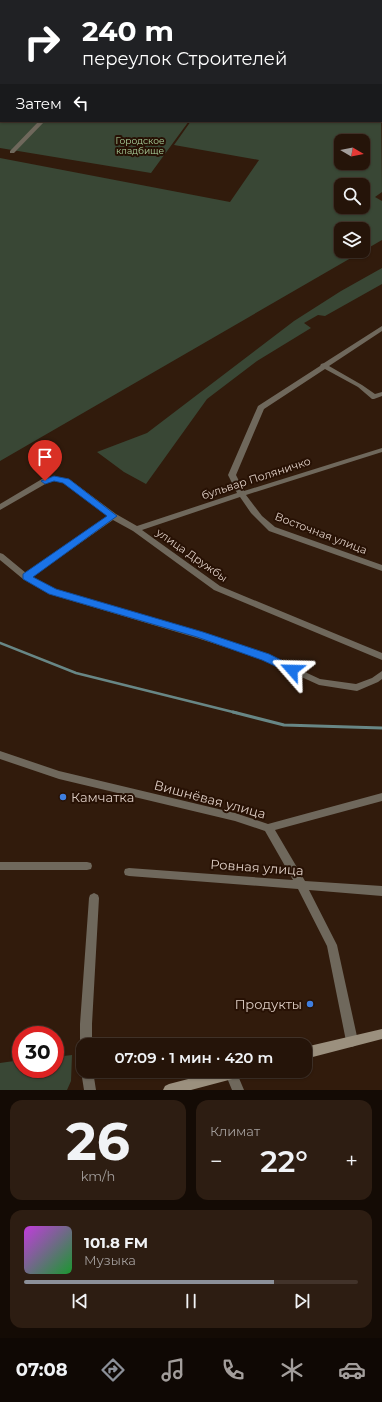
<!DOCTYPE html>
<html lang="ru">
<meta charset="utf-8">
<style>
body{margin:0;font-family:Montserrat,sans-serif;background:#2d1d12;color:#f1f3f6;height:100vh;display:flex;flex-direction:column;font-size:15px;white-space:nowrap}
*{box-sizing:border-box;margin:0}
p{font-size:13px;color:#a39e9c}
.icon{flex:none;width:22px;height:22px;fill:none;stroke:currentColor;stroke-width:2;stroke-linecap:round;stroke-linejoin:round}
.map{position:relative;height:1090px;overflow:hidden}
.panel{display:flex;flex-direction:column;gap:10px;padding:10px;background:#140b05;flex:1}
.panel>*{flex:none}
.hud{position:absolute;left:0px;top:0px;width:382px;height:122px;box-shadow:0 1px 3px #0004,0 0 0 1px #42332a;background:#202124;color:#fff;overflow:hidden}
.needle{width:26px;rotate:100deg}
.controls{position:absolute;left:334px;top:134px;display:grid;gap:8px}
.controls a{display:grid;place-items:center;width:36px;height:36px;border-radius:8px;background:#251409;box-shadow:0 1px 3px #0004,0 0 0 1px #42332a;font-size:20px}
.speed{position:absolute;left:12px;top:1026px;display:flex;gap:8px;font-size:20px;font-weight:700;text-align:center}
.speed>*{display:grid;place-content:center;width:52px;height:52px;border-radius:50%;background:#251409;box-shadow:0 1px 3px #0004,0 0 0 1px #42332a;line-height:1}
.speed .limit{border:6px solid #d22;background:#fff;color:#111}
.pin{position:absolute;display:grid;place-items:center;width:34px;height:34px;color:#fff;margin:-41px -17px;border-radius:50% 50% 50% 0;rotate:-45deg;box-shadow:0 0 4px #0007}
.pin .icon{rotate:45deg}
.me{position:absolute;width:44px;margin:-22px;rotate:295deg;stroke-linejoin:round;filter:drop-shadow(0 0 3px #0008)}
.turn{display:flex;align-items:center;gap:14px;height:84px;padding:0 16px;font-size:18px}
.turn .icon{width:52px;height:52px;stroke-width:2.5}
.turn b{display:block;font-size:28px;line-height:34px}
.then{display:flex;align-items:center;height:38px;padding:0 16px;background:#0003;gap:8px;font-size:15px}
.big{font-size:30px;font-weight:600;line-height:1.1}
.panel .card{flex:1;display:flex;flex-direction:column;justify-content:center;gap:6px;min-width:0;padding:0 14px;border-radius:12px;background:#2d1d12}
.panel .dial{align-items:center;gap:0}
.dial b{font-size:52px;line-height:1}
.song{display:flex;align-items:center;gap:12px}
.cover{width:48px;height:48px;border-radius:6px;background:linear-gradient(135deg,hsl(290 70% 55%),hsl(130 70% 35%))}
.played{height:4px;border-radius:2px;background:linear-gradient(90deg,#8c9099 75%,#42332a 75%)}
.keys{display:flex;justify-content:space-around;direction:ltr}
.heat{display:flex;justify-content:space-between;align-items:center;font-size:22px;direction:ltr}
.panel .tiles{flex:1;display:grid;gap:10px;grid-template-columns:1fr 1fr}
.card:last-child{grid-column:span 2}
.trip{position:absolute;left:76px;top:1038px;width:236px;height:40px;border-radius:12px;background:#251409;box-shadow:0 1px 3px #0004,0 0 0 1px #42332a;font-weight:600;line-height:40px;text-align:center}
.menu{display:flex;height:64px;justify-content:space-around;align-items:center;background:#0f0804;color:#a39e9c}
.menu .icon{width:28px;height:28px}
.menu .active{color:#8c9099}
.menu b{font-size:18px;color:#f1f3f6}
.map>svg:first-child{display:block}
.green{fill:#394735;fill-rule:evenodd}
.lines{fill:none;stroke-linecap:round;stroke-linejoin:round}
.stream-far1{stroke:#688786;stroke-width:2.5}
.stream{stroke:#688786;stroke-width:3}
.minor{fill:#6f685c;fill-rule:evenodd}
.secondary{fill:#9b907e;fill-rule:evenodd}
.route{fill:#1a73e8;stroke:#114b97}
.shop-dot{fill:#3f7fe0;stroke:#271104;stroke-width:1.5}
.labels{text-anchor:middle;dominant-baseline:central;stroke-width:4;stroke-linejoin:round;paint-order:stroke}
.far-park-label{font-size:9px;fill:#add6a1;stroke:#271104}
.street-label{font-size:11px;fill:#decec5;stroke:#271104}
.near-poi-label{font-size:13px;fill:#decec5;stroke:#271104;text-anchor:start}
.near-street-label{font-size:13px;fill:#decec5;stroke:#271104}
</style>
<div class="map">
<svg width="382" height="1090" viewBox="0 0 382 1090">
<rect width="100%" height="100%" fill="#311b0c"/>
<!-- green -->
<path class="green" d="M0,27L1,121H189L151,173L0,148Z
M381,105L382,192L375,197L382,201V240L0,461V158L230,202L259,160L174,145L191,121H381ZM341,141H363V163H341ZM341,185H363V207H341ZM341,229H363V251H341Z
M382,268V284L325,316L318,315L304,323L311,328L257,361L207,399L146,484L124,472L97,452L147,433L294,321L341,291Z
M72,1055L71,1081L67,1090H0V1063L21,1060V1069H55V1057Z"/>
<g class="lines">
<!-- stream-far1 -->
<path class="stream-far1" d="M0,643L76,673L237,713"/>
<!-- stream -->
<path class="stream" d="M233,712L284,725L382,728"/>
<!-- minor -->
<path class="minor" d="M381,19H382V21H381Z
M381,26H382V29H381Z
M381,65H382V68H381Z
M39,121H45L14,153H10V151Z
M382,326V331L329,366L362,385L375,394L382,392V396L374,399H372L358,387L325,369L264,409L236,475L244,491L382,448V452L246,495L262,516L275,527L382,565V571L269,531L251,513L240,497L142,530L220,586L382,653V660L214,590L133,531L113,520L32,577L55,590L199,632L268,655L320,679L356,684L372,678L382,671V679L378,682L357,691L319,685L262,659L197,638L49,594L23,579L0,560V553L3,554L26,573L108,516L64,483L54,481L47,483L0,510V504L42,479L54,477L69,479L116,514L137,526L237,493L228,475L258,406L320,366L321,364L324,363Z
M0,751L59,771L235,813L268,824L382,793V801L275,830L305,881L382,886V896L309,890L337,945L358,1041L356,1045L352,1047L348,1045L346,1041L327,946L298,889L129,876L125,875L124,872L125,869L129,868L293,880L265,831L235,821L59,779L0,759Z
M0,862H87L91,863L92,866L91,869L87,870H0Z
M94,893L98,895L99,898L92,1024V1045H83V1049L80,1045V1024L89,898L90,895Z
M83,1067V1071H93L96,1090H84L81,1071Z
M226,1071H236L244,1090H232L225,1073Z"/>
<!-- secondary -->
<path class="secondary" d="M382,1029V1039L305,1059V1047Z
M219,1071H246L244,1075L240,1077L191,1090H163L165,1086L169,1084Z"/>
</g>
<!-- route -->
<path class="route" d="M54,476L69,479L117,516L33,577L56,589L203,632L269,654L295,667L297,670L295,672H288L262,660L197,637L49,594L23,579V574L107,516L63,483L54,481L45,484L41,481Z"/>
<!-- markers -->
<g class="shop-dot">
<circle cx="63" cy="797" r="4"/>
<circle cx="310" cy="1004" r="4"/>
</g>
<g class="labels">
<!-- far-park labels -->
<g class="far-park-label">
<text x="140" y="140">Городское<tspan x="140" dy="10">кладбище</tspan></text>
</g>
<!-- street labels -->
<g class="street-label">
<text transform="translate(256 478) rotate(-18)">бульвар Поляничко</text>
<text transform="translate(321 533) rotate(21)">Восточная улица</text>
<text transform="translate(192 555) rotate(35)">улица Дружбы</text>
</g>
<!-- near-poi labels -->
<g class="near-poi-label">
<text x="71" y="797">Камчатка</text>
<text x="302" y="1004" text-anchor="end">Продукты</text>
</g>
<!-- near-street labels -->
<g class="near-street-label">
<text transform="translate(210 799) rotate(15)">Вишнёвая улица</text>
<text transform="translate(257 867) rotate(4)">Ровная улица</text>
</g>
</g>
</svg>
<div class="controls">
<a><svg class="needle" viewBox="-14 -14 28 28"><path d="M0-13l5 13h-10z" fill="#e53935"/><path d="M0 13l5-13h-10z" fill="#a39e9c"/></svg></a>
<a><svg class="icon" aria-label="search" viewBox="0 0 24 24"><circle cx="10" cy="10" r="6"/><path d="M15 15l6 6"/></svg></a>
<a><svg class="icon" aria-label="layers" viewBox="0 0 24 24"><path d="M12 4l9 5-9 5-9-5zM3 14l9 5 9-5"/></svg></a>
</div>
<div class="speed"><div class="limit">30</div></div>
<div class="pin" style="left:45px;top:481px;background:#d93025"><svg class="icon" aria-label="arrive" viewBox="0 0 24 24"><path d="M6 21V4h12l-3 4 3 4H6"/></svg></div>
<svg class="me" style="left:292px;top:670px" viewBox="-20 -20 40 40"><path d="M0-17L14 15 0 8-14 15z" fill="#1a73e8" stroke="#fff" stroke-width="4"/></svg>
<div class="trip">07:09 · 1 мин · 420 m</div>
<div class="hud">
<div class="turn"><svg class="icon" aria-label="right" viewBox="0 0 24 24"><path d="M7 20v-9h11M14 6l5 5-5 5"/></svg><div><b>240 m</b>переулок Строителей</div></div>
<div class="then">Затем<svg class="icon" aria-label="left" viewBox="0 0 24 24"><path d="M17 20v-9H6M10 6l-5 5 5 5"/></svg></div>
</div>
</div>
<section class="panel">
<div class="tiles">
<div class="card dial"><b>26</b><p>km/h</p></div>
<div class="card"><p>Климат</p>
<div class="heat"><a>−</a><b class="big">22°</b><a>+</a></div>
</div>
<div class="card">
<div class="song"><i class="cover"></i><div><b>101.8 FM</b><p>Музыка</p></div></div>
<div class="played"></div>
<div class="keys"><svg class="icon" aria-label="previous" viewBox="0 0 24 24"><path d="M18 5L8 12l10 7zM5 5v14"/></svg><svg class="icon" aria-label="pause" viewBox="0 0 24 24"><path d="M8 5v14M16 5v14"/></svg><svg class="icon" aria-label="next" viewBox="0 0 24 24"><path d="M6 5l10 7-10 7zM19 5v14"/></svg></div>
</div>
</div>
</section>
<nav class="menu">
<b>07:08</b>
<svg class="icon active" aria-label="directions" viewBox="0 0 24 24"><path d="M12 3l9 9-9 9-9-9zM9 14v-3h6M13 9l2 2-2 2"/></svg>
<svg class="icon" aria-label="music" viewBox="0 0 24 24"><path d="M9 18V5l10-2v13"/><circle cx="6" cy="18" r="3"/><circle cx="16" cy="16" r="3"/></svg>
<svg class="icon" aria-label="phone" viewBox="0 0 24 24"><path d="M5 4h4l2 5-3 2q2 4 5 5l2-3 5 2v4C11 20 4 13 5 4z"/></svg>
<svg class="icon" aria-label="climate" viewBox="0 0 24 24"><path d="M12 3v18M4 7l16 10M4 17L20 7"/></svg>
<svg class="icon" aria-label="car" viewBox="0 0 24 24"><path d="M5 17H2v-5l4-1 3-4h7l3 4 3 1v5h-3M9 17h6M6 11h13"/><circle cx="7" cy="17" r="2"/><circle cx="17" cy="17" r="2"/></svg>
</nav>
